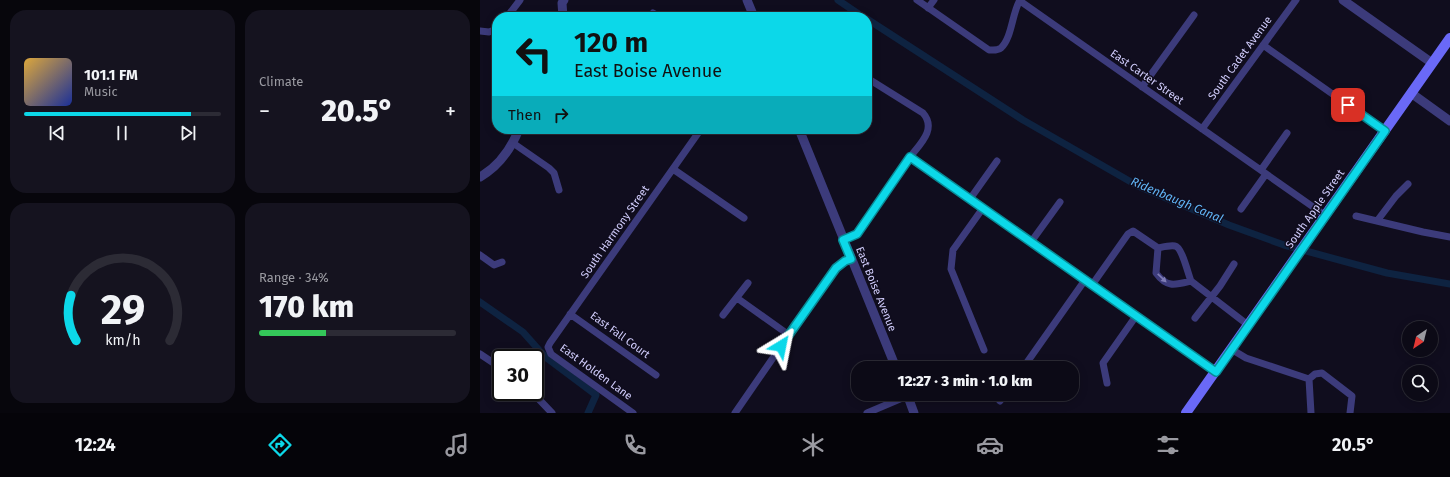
<!DOCTYPE html>
<meta charset="utf-8">
<style>
body{margin:0;font-family:"Fira Sans",sans-serif;background:#15131f;color:#f1f3f6;height:100vh;display:flex;flex-direction:column;font-size:15px;white-space:nowrap}
*{box-sizing:border-box;margin:0}
p{font-size:13px;color:#9a9aa1}
.icon{flex:none;width:22px;height:22px;fill:none;stroke:currentColor;stroke-width:2;stroke-linecap:round;stroke-linejoin:round}
.map{position:relative;flex:1;overflow:hidden}
.details{display:flex;flex-direction:column;gap:10px;padding:10px;background:#07060c;width:480px}
.details>*{flex:none}
.guide{position:absolute;left:12px;top:12px;width:380px;height:122px;border-radius:16px;box-shadow:0 2px 10px #0003,0 0 0 1px #2c2b35;background:#0cd8e9;color:#111;overflow:hidden}
.needle{width:26px;rotate:215deg}
.controls{position:absolute;left:922px;top:321px;display:grid;gap:8px}
.controls a{display:grid;place-items:center;width:36px;height:36px;border-radius:50%;background:#0c0a16;box-shadow:0 2px 10px #0003,0 0 0 1px #2c2b35;font-size:20px}
.speed{position:absolute;left:12px;top:349px;display:flex;gap:8px;font-size:20px;font-weight:700;text-align:center}
.speed>*{display:grid;place-content:center;width:52px;height:52px;border-radius:50%;background:#0c0a16;box-shadow:0 2px 10px #0003,0 0 0 1px #2c2b35;line-height:1}
.speed .limit{border:2px solid #111;border-radius:6px;background:#fff;color:#111}
.pin{position:absolute;display:grid;place-items:center;width:34px;height:34px;color:#fff;margin:-17px;border-radius:8px;box-shadow:0 2px 6px #0006}
.me{position:absolute;width:44px;margin:-22px;rotate:35deg;stroke-linejoin:round;filter:drop-shadow(0 0 3px #0008)}
.turn{display:flex;align-items:center;gap:14px;height:84px;padding:0 16px;font-size:18px}
.turn .icon{width:52px;height:52px;stroke-width:2.5}
.turn b{display:block;font-size:28px;line-height:34px}
.then{display:flex;align-items:center;height:38px;padding:0 16px;background:#0003;gap:8px;font-size:15px}
.big{font-size:30px;font-weight:800;line-height:1.1}
.details .card{flex:1;display:flex;flex-direction:column;justify-content:center;gap:6px;min-width:0;padding:0 14px;border-radius:16px;background:#15131f}
.details .dial{align-items:center;gap:0}
.dial svg{height:104px;overflow:visible;fill:none;stroke:#2c2b35;stroke-width:7;stroke-linecap:round;text-anchor:middle}
.dial text{fill:#f1f3f6;stroke:none}
.song{display:flex;align-items:center;gap:12px}
.cover{width:48px;height:48px;border-radius:6px;background:linear-gradient(135deg,hsl(40 70% 55%),hsl(230 70% 35%))}
.played{height:4px;border-radius:2px;background:linear-gradient(90deg,#0cd8e9 85%,#2c2b35 85%)}
.keys{display:flex;justify-content:space-around;direction:ltr}
.heat{display:flex;justify-content:space-between;align-items:center;font-size:22px;direction:ltr}
.charge{height:6px;border-radius:3px;background:linear-gradient(90deg,#34c759 34%,#2c2b35 0)}
.details .tiles{flex:1;display:grid;gap:10px;grid-template-columns:repeat(2,1fr)}
.trip{position:absolute;left:371px;top:361px;width:228px;height:40px;border-radius:16px;background:#0c0a16;box-shadow:0 2px 10px #0003,0 0 0 1px #2c2b35;font-weight:800;line-height:40px;text-align:center}
.tab-bar{display:flex;height:64px;justify-content:space-around;align-items:center;background:#050409;color:#9a9aa1}
.tab-bar .icon{width:28px;height:28px}
.tab-bar .active{color:#0cd8e9}
.tab-bar b{font-size:18px;color:#f1f3f6}
main{display:flex;flex:1;min-height:0}
.map>svg:first-child{display:block}
.lines{fill:none;stroke-linecap:round;stroke-linejoin:round}
.canal{stroke:#0e2341;stroke-width:7}
.minor{stroke:#3c3b7b;stroke-width:7}
.tertiary{stroke:#3c3b7b;stroke-width:9}
.secondary{stroke:#6a69f7;stroke-width:10}
.oneway{fill:#7f7db5}
.route-casing{stroke:#088c97;stroke-width:10}
.route{stroke:#0cd8e9;stroke-width:7}
.labels{text-anchor:middle;dominant-baseline:central;stroke-width:3;stroke-linejoin:round;paint-order:stroke}
.street-label{font-size:11px;fill:#d1cdfc;stroke:#100d1e}
.water-label{font-size:12px;font-style:italic;fill:#61b5f7;stroke:#100d1e}
</style>
<main>
<section class="details">
<div class="tiles">
<div class="card">
<div class="song"><i class="cover"></i><div><b>101.1 FM</b><p>Music</p></div></div>
<div class="played"></div>
<div class="keys"><svg class="icon" aria-label="previous" viewBox="0 0 24 24"><path d="M18 5L8 12l10 7zM5 5v14"/></svg><svg class="icon" aria-label="pause" viewBox="0 0 24 24"><path d="M8 5v14M16 5v14"/></svg><svg class="icon" aria-label="next" viewBox="0 0 24 24"><path d="M6 5l10 7-10 7zM19 5v14"/></svg></div>
</div>
<div class="card"><p>Climate</p>
<div class="heat"><a>−</a><b class="big">20.5°</b><a>+</a></div>
</div>
<div class="card dial"><svg viewBox="0 0 100 80">
<path d="M14 69A42 42 0 1 1 86 69"/>
<path d="M14 69A42 42 0 0 1 10 34" stroke="#0cd8e9"/>
<text x="50" y="56" font-size="32" font-weight="700">29</text>
<text x="50" y="72" font-size="11">km/h</text>
</svg></div>
<div class="card"><p>Range · 34%</p><b class="big">170 km</b><div class="charge"></div></div>
</div>
</section>
<div class="map">
<svg width="970" height="413" viewBox="0 0 970 413">
<rect width="100%" height="100%" fill="#100d1e"/>
<g class="lines">
<!-- canal -->
<path class="canal" d="M358,0L383,17
M387,19L543,120L658,186L749,225L804,245L907,273L970,284
M0,302L43,332L59,350
M62,353L68,359L116,395L108,413"/>
<!-- minor -->
<path class="minor" d="M437,0L509,50C513,50 517,51 521,48C532,38 532,13 540,0
M540,1L846,216
M448,8L454,0
M173,13L180,17
M27,17L40,0
M0,31L9,32L17,29
M783,45L905,131
M387,78L443,113C457,129 440,144 430,157L735,372
M662,87L714,15
M722,129L816,0
M33,143L69,168L74,173L79,190
M193,169L264,218
M781,170L807,133
M490,199L517,161
M503,208L473,250L471,269L504,350
M761,209L786,174
M876,216L943,232L970,237
M897,221L916,196L928,184
M363,240L377,234L430,157
M551,242L580,202
M678,248L676,273C687,288 695,285 711,281
M0,255L14,265L22,262
M612,285L648,234L653,231L678,248C683,247 690,245 695,246C702,247 708,274 711,281L768,325
M257,298L309,335
M90,314L176,375
M243,315L268,283
M715,318L740,286L754,264
M751,349L766,358L829,379
M0,354L21,368
M543,368L605,280
M627,383L623,363L656,316
M52,392L72,413
M520,401L525,394
M153,413L71,354L68,347L70,343L221,129
M255,413L346,281C354,272 360,263 371,259
M387,413L427,396
M831,413L829,379L835,374L842,373L872,396L870,413"/>
<!-- tertiary -->
<path class="tertiary" d="M267,0L274,17
M863,0L952,63
M83,17L82,3L84,0
M931,93L970,121
M319,129L416,368
M0,177C19,166 31,149 39,129
M427,394L434,413"/>
<!-- secondary -->
<path class="secondary" d="M706,413L970,38"/>
</g>
<!-- one-way arrows -->
<defs><path id="oneway-solid" d="M-6-.8H1V-3.2L6.5 0L1 3.2V.8H-6Z"/></defs>
<use class="oneway" href="#oneway-solid" transform="translate(682 278) rotate(44)"/>
<g class="lines">
<!-- route casing -->
<g class="route-casing">
<path id="route" d="M301,346L356,268L365,261L371,259L363,240L377,234L430,157L736,372L905,131L868,105"/>
</g>
<!-- route -->
<use href="#route" class="route"/>
</g>
<g class="labels">
<!-- street labels -->
<g class="street-label">
<text transform="translate(760 58) rotate(-54)">South Cadet Avenue</text>
<text transform="translate(667 77) rotate(35)">East Carter Street</text>
<text transform="translate(835 209) rotate(-55)">South Apple Street</text>
<text transform="translate(135 232) rotate(-55)">South Harmony Street</text>
<text transform="translate(396 289) rotate(68)">East Boise Avenue</text>
<text transform="translate(140 335) rotate(36)">East Fall Court</text>
<text transform="translate(116 372) rotate(36)">East Holden Lane</text>
</g>
<!-- water labels -->
<g class="water-label">
<text transform="translate(697 200) rotate(23)">Ridenbaugh Canal</text>
</g>
</g>
</svg>
<div class="controls">
<a><svg class="needle" viewBox="-14 -14 28 28"><path d="M0-13l5 13h-10z" fill="#e53935"/><path d="M0 13l5-13h-10z" fill="#9a9aa1"/></svg></a>
<a><svg class="icon" aria-label="search" viewBox="0 0 24 24"><circle cx="10" cy="10" r="6"/><path d="M15 15l6 6"/></svg></a>
</div>
<div class="speed"><div class="limit">30</div></div>
<div class="pin" style="left:868px;top:105px;background:#d93025"><svg class="icon" aria-label="arrive" viewBox="0 0 24 24"><path d="M6 21V4h12l-3 4 3 4H6"/></svg></div>
<svg class="me" style="left:301px;top:346px" viewBox="-20 -20 40 40"><path d="M0-17L14 15 0 8-14 15z" fill="#0cd8e9" stroke="#fff" stroke-width="4"/></svg>
<div class="trip">12:27 · 3 min · 1.0 km</div>
<div class="guide">
<div class="turn"><svg class="icon" aria-label="left" viewBox="0 0 24 24"><path d="M17 20v-9H6M10 6l-5 5 5 5"/></svg><div><b>120 m</b>East Boise Avenue</div></div>
<div class="then">Then<svg class="icon" aria-label="right" viewBox="0 0 24 24"><path d="M7 20v-9h11M14 6l5 5-5 5"/></svg></div>
</div>
</div>
</main>
<nav class="tab-bar">
<b>12:24</b>
<svg class="icon active" aria-label="directions" viewBox="0 0 24 24"><path d="M12 3l9 9-9 9-9-9zM9 14v-3h6M13 9l2 2-2 2"/></svg>
<svg class="icon" aria-label="music" viewBox="0 0 24 24"><path d="M9 18V5l10-2v13"/><circle cx="6" cy="18" r="3"/><circle cx="16" cy="16" r="3"/></svg>
<svg class="icon" aria-label="phone" viewBox="0 0 24 24"><path d="M5 4h4l2 5-3 2q2 4 5 5l2-3 5 2v4C11 20 4 13 5 4z"/></svg>
<svg class="icon" aria-label="climate" viewBox="0 0 24 24"><path d="M12 3v18M4 7l16 10M4 17L20 7"/></svg>
<svg class="icon" aria-label="car" viewBox="0 0 24 24"><path d="M5 17H2v-5l4-1 3-4h7l3 4 3 1v5h-3M9 17h6M6 11h13"/><circle cx="7" cy="17" r="2"/><circle cx="17" cy="17" r="2"/></svg>
<svg class="icon" aria-label="filters" viewBox="0 0 24 24"><path d="M4 7h16M4 17h16"/><circle cx="9" cy="7" r="2"/><circle cx="15" cy="17" r="2"/></svg>
<b>20.5°</b>
</nav>
